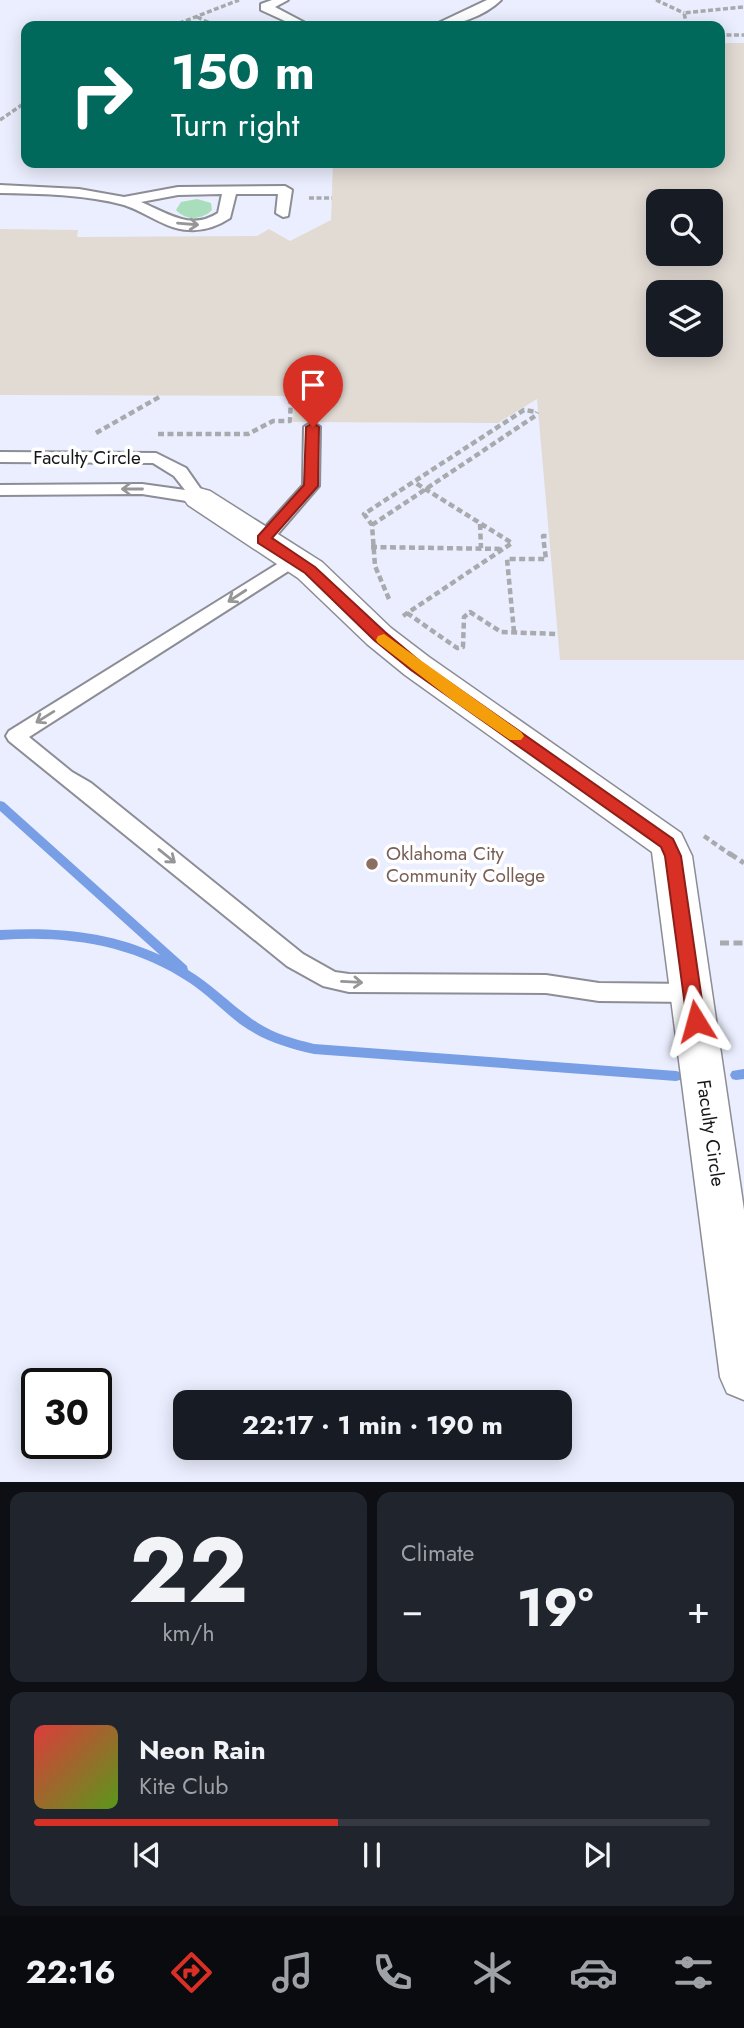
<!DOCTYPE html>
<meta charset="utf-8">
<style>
body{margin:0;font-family:Jost,sans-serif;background:#20242c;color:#f1f3f6;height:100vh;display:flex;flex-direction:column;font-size:26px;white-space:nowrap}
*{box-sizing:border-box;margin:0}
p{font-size:23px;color:#9ea1a6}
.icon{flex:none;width:38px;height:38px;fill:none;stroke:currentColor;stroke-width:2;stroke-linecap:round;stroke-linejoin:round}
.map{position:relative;height:1482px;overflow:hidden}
.side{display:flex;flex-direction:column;gap:10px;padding:10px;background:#0d0f14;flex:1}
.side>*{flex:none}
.hud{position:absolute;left:21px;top:21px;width:704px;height:147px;border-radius:14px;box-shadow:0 4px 18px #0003;background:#00695c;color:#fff;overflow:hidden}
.tools{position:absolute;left:646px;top:189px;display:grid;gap:14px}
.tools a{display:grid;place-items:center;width:77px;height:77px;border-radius:14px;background:#171b24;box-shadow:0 4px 18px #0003;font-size:35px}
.speed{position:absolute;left:21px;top:1368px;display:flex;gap:14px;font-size:35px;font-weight:700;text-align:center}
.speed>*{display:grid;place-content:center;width:91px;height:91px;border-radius:50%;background:#171b24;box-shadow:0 4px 18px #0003;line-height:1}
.speed .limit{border:4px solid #111;border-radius:10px;background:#fff;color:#111}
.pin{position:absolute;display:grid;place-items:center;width:60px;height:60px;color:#fff;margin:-72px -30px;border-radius:50% 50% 50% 0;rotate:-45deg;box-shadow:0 0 7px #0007}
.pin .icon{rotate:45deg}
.me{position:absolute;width:77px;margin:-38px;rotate:352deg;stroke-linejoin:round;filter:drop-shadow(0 0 5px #0008)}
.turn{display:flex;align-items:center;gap:24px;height:147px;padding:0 35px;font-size:32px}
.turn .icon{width:91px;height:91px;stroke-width:2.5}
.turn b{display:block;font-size:49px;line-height:60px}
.big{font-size:52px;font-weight:700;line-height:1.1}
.side .tile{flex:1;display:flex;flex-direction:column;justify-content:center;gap:10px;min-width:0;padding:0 24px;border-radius:14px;background:#20242c}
.side .dial{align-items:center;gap:0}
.dial b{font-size:91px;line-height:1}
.song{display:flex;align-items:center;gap:21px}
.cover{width:84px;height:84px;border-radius:10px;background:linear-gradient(135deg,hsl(0 70% 55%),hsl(90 70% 35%))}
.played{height:7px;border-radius:4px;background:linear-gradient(90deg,#d93025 45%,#363941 45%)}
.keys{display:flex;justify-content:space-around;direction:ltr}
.heat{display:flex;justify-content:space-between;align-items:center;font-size:38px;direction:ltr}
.side .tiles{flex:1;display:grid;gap:10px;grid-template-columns:1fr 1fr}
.tile:last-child{grid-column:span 2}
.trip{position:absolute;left:173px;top:1390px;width:399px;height:70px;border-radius:14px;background:#171b24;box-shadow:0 4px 18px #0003;font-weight:700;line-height:70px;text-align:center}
.tabs{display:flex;height:112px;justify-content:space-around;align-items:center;background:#090b0e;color:#9ea1a6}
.tabs .icon{width:49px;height:49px}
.tabs .current{color:#d93025}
.tabs b{font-size:32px;color:#f1f3f6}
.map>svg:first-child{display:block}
.built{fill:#ebeefe;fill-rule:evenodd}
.green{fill:#a9debd}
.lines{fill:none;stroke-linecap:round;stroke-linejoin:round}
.stream{fill:#789ee6;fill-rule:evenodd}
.building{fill:#e2dbd4;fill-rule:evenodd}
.lane-casing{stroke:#8c8d95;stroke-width:4}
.street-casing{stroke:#8c8d95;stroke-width:3}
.path-far2{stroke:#a9aaae;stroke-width:3.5;stroke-dasharray:5 2.5;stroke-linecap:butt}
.path-far1{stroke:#a9aaae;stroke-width:4.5;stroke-dasharray:6 3.5;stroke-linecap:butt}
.path{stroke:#a9aaae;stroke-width:5;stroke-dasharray:9 4.5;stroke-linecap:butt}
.lane{fill:#fff;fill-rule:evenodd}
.street{fill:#fff;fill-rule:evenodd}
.oneway{stroke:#969698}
.route{fill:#d93025;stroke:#8d1f18;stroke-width:2}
.slow{fill:#f59e0b}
.education-dot{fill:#8d6e63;stroke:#fff;stroke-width:2.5}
.labels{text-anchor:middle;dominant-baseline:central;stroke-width:7;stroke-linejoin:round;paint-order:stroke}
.street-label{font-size:19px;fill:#151619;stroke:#fff}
.education-label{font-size:19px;fill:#785e54;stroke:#fff;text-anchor:start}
</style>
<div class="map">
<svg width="744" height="1482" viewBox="0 0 744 1482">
<rect width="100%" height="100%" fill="#f8f9fe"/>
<!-- built -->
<path class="built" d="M0,0H744V1482H0ZM26,26H719V163H26ZM658,201H710V254H658ZM658,292H710V345H658ZM37,1384H96V1444H37ZM186,1402H560V1447H186Z"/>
<!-- green -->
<path class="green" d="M197,199L211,203L212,210C202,220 186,221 176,210L181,202Z"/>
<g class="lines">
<!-- stream -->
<path class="stream" d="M0,801L4,802L187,966L188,970C213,985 233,1007 258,1023C275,1034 294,1039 314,1044L676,1071L680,1072L682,1076L680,1080L676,1081L314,1054C287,1048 262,1040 240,1024C223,1011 208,995 190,983C133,945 68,935 0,940V930C54,927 110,931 160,955L0,811Z
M744,1069V1079L736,1080L732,1079L730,1075L732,1071Z"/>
</g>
<!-- building -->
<path class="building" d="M719,43H744V660H560L537,399L498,423L293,422L294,396L0,395V229L78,230L77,237L257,236L269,229L290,241L331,220L333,163H719ZM658,201H710V254H658ZM658,292H710V345H658Z"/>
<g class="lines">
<!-- lane casing -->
<g class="lane-casing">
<path id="lane" d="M272,0H288L275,7L311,26H296L261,10V4Z
M487,0H501C485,16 454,27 432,26Z
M0,185L79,189L124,197L178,187L285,186L292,190L288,216L283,217L276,213L278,194H236L230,218C218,226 204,231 189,230C165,229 146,212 124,205C84,194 41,194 0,193ZM222,194L218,213C190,231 168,213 141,202L178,195Z
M312,422L320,427L319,486L270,543H258L255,539L258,535L303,485L304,427Z
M0,452L156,453L186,468L207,498L199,503L142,494L0,495V485L142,484L185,490L174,476L153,463L0,462Z
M295,553L304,559L301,563L29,737L72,772L91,783L303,954L335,972L349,974L546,975L599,983L692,984L700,987L703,993L700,999L692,1002L599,1001L546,993L349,992L323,986L287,966L9,741L6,736L9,731Z"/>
</g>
<!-- street casing -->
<g class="street-casing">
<path id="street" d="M199,488L210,491L322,562L391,628L429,657L681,833L692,856L744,1210V1400L727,1393L720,1377L652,852L405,675L367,644L298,578L188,505L183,498L188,491Z"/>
</g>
<!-- path-far2 -->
<path class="path-far2" d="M656,0L684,13
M197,17L216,26
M172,26L239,0
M687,26L684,13L744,7
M719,35H744
M0,120L26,102
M309,198H332"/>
<!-- path-far1 -->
<path class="path-far1" d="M96,433L161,396
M158,434H248L273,421H290L291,397
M480,524L481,548
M372,525L535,416L537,412
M371,547L503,549
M389,599L375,566L372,525L364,514L524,410L537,412
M407,613L457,648L463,647L464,617L470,612L501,632L558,634
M403,616L512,543L414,482
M514,632L507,559H546L543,536H549
M704,836L731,855"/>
<!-- path -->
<path class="path" d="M729,853L744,863
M720,943H744"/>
<!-- lane -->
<use href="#lane" class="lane"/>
<!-- street -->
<use href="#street" class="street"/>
</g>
<!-- one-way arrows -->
<defs><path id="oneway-shaft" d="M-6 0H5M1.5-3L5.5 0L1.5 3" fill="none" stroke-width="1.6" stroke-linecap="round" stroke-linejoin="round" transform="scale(1.75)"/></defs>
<g class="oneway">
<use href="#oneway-shaft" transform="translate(188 224) rotate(5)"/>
<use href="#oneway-shaft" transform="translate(132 489) rotate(-180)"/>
<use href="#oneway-shaft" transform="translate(237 596) rotate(147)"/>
<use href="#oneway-shaft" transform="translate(45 717) rotate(148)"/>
<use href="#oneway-shaft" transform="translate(167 856) rotate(39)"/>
<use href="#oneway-shaft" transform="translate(352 982) rotate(3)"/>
</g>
<!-- route -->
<path class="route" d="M313,423L319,427L318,486L272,538L315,567L385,632L422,663L673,839L681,856L705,1021L702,1026L696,1028L689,1026L687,1021L665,856L661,847L411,670L374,640L305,573L258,543V536L304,485L306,427Z"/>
<!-- slow -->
<path class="slow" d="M384,634L521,732L524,736L521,740H510L452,700L378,643L376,640L378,636Z"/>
<!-- markers -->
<circle class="education-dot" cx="372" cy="864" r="7"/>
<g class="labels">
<!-- street labels -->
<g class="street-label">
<text x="87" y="457">Faculty Circle</text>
<text transform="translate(711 1133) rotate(82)">Faculty Circle</text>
</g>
<!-- education labels -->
<g class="education-label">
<text x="386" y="853">Oklahoma City<tspan x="386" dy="22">Community College</tspan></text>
</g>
</g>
</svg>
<div class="tools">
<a><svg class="icon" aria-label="search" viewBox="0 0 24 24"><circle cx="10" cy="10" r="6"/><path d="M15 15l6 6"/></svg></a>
<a><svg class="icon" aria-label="layers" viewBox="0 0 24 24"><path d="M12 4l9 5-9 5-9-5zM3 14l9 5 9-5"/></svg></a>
</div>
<div class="speed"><div class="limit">30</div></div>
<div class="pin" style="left:313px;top:427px;background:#d93025"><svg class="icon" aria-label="arrive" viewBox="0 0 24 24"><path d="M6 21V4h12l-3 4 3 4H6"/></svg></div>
<svg class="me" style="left:696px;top:1021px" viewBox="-20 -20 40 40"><path d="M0-17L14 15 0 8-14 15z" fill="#d93025" stroke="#fff" stroke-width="4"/></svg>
<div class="trip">22:17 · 1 min · 190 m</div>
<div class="hud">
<div class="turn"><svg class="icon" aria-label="right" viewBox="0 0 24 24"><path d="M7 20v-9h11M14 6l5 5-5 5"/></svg><div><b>150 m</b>Turn right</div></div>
</div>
</div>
<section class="side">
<div class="tiles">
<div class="tile dial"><b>22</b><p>km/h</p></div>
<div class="tile"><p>Climate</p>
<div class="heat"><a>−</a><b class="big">19°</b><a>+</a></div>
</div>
<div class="tile">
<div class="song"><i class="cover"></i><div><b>Neon Rain</b><p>Kite Club</p></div></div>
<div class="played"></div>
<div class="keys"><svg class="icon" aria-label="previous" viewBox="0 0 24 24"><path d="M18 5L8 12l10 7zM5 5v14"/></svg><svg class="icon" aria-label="pause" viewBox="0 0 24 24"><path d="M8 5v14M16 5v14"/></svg><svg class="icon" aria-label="next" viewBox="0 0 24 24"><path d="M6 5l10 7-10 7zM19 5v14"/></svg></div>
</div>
</div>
</section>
<nav class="tabs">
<b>22:16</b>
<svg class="icon current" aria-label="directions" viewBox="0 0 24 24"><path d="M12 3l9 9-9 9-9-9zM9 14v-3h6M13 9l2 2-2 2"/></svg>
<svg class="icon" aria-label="music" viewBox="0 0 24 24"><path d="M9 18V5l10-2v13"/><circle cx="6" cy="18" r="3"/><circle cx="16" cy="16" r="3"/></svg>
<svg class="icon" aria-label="phone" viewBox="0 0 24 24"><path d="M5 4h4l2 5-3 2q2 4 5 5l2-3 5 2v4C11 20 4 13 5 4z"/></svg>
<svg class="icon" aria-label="climate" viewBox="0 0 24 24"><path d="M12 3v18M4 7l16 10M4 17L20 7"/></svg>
<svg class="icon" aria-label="car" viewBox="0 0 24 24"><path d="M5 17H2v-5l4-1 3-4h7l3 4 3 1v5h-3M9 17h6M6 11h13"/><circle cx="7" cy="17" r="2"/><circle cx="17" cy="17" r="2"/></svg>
<svg class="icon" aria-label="filters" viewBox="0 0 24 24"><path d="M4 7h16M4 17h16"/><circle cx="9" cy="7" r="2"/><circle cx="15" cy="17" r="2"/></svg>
</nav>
